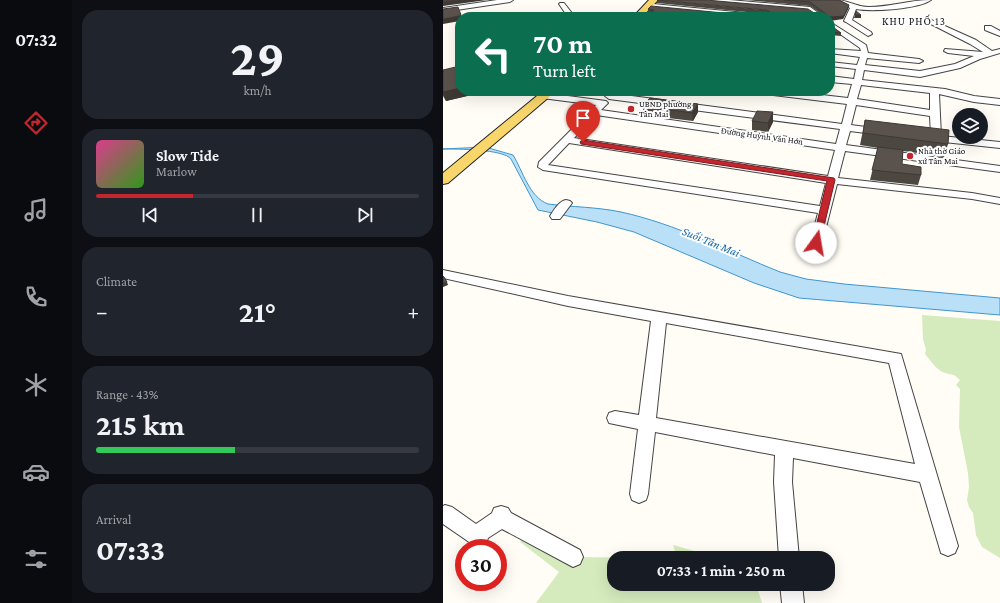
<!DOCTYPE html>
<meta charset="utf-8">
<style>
body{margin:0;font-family:"Crimson Pro",serif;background:#20242c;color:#f1f3f6;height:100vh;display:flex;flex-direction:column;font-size:15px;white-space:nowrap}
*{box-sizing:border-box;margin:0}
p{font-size:13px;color:#9ea1a6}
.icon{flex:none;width:22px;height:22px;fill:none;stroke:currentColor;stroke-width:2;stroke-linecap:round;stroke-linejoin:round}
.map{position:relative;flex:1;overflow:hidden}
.panel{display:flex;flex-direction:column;gap:10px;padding:10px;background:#0d0f14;width:371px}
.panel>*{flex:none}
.top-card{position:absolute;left:12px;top:12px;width:380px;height:84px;border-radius:16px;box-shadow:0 4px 16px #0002;background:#0b6e4f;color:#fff;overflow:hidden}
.buttons{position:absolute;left:509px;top:108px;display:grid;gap:8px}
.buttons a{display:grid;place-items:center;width:36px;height:36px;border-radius:50%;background:#171b24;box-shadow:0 4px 16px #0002;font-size:20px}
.speed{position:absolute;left:12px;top:539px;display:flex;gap:8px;font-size:20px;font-weight:700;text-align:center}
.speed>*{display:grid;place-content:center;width:52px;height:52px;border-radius:50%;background:#171b24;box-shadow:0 4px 16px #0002;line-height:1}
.speed .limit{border:6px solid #d22;background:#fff;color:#111}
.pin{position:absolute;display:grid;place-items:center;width:34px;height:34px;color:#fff;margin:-41px -17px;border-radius:50% 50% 50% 0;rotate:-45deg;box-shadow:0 0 4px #0007}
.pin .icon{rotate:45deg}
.me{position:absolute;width:44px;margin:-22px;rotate:13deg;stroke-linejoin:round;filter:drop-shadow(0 0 3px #0008)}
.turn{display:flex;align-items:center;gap:14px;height:84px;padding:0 12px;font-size:18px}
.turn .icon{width:52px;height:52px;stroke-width:2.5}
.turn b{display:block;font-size:28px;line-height:34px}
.big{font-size:30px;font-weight:700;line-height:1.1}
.panel .widget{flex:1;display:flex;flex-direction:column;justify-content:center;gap:6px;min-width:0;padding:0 14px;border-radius:16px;background:#20242c}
.panel .dial{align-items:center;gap:0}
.dial b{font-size:52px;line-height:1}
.song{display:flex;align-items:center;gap:12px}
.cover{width:48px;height:48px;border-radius:6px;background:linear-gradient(135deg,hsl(330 70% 55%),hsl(110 70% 35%))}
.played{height:4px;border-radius:2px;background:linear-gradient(90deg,#c4262e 30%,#363941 30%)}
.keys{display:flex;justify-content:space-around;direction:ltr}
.heat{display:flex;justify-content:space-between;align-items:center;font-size:22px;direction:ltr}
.charge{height:6px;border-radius:3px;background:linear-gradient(90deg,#34c759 43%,#363941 0)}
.trip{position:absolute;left:164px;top:551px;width:228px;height:40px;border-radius:16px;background:#171b24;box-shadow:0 4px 16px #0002;font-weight:700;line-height:40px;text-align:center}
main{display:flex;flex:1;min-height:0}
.tabs{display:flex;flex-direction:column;width:72px;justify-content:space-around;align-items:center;background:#090b0e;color:#9ea1a6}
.tabs .icon{width:28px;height:28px}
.tabs .on{color:#c4262e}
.tabs b{font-size:18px;color:#f1f3f6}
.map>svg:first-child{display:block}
.green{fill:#d5ebbd}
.water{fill:#b9e0f7;stroke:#3f96cf}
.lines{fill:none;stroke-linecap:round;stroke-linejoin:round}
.minor-casing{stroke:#444;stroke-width:2}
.major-casing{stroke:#222;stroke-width:2}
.minor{fill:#fff;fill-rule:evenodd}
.major{fill:#f9d66b;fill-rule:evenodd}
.wall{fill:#4d4742}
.shaded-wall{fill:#3f3936}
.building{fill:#5a524d;stroke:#3f3936}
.route{fill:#c4262e;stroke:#7f191e}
.poi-dot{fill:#c4262e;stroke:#fff;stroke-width:1.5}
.labels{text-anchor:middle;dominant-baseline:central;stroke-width:4;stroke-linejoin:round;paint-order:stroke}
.far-poi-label{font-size:9px;fill:#111;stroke:#fff;text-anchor:start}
.far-street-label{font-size:9px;fill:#111;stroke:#fff}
.far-quarter-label{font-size:11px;letter-spacing:1px;fill:#111;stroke:#fff}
.water-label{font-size:12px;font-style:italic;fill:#1768a6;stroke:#fff}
</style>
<main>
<nav class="tabs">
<b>07:32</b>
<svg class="icon on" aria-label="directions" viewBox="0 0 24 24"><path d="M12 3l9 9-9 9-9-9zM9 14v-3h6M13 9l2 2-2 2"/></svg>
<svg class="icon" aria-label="music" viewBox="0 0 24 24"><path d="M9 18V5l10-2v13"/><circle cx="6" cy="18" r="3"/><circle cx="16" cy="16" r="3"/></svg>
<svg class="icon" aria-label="phone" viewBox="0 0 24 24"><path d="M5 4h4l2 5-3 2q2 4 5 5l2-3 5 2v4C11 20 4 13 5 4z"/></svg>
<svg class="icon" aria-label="climate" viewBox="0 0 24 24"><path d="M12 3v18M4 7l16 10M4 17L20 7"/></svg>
<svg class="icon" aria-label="car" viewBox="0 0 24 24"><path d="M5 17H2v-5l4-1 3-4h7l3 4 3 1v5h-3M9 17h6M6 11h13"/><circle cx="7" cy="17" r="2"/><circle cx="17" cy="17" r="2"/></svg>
<svg class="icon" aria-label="filters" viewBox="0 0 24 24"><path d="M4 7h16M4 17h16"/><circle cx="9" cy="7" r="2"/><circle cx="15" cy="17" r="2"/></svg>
</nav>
<section class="panel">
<div class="widget dial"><b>29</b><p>km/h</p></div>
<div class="widget">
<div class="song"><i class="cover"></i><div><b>Slow Tide</b><p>Marlow</p></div></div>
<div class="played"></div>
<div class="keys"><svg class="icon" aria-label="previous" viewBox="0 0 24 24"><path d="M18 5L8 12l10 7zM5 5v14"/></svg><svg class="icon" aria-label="pause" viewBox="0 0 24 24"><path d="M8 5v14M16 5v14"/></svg><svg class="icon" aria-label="next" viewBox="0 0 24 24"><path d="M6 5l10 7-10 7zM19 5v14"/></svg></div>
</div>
<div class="widget"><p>Climate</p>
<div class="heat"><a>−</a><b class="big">21°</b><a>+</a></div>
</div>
<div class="widget"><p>Range · 43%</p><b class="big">215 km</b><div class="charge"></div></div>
<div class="widget"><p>Arrival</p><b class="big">07:33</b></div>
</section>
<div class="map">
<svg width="557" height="603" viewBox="0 0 557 603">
<rect width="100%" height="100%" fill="#fffdf5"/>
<!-- green -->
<path class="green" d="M479,315L557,321V558L539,547L533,535L530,513L526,507L524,500L526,487L525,473L516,427L517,389L513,385L517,380L511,375C495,373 492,366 482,354L483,350L480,339Z
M82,534L130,557L212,558H171V584H313L319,603H93L116,572L77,542Z
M230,545L276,558H234Z"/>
<!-- water -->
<path class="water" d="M42,147L70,155C80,171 86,197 105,204C129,207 154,207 178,212C233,224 285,251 337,272L363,279L401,284L557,298V315L356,298L311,283L191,232L154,222L95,210L68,159C60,149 14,149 0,149Z"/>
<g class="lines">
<!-- minor casing -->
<g class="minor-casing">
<path id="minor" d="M54,0H70L67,2L0,12V8Z
M261,0H286L367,7L381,17H374L365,11L264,2Z
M393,0C404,0 414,7 426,7C447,7 467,0 488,0C476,9 429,12 413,9L409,20L428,32L429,34L425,36L403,22L401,21L407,8Z
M117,3H121L132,17H125L116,4Z
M210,4L323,15L326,17H302L208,7L207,6Z
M484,18L533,40L549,51L557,49V53L537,59L517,68L477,77L421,70L419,80L502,89L531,96L557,99V105L531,102L496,94L498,136L557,142V148L482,140L481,138L482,136L488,135L487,116L413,105L408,125L438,129L443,132L438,135L407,131L403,145L557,166V172L402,151L395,178L529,193L557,198V204L529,199L394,184L379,243L377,246H369L367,243L375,213L100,170L95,167L96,162L153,105L99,98L98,96L102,93L163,101L165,103L158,110L393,144L397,129L166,99L162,96L166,93L399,124L404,104L322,94L318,91H344L405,98L409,84L387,82V76L411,79L413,69L387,66V62L414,65L417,57L387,53V49L418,51L417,48L387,27V22L423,45L425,53L476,59L480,61L476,63L424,58L422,65L477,71L512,64L531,56L505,53L501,51L502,49L540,52L527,44L482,21L481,20ZM418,85L487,93V110L414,99ZM153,115L392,150L385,176L131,138ZM126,143L383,183L377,206L105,165Z
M542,26H548L557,31V36L542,30Z
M123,200L127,201L129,203L117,219H109L107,216C111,210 116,201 123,200Z
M0,270L125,296L458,354L515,546L512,553L505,556L498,553L477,482L350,458L349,482L356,558H336L331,482L332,455L212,432L205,494L203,500L196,503L189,500L187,494L195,429L166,423L164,418L166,413L172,411L196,415L208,321L125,306L0,278ZM223,323L446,363L472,464L213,418Z
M2,505L9,507L33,524L49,513L51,508L58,506L65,508L68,513L137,550L140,557L137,564L130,567L59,529L45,538L43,544L36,547L29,544L0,524V506Z
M337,584H359L361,603H339Z"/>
</g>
<!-- major casing -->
<g class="major-casing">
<path id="major" d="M206,0H215L199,17H190Z
M100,91H113L5,183L0,184V173Z"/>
</g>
<!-- minor -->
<use href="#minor" class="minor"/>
<!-- major -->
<use href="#major" class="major"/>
</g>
<!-- wall -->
<path class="wall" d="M214,0L374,15H380L367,6L303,0H396L406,5L405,9L400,19L202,17L207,12H205V9L301,15H325L323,14L214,3Z
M387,25L398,33V36L387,35Z
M0,70L17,91H41V92L3,101L0,96Z
M255,104V112L250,121L200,115V106Z
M330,112V122L325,132L309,130V121Z
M422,120L505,144L501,157L460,151L459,164L478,175L475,185L427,180L435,148L417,145Z"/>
<!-- shaded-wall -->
<path class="shaded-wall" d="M14,0H44L0,6V2Z
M406,5L405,9L400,19L387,21V17Z
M18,15L19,17H17V21L0,24V19Z
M412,15H418V18H411Z
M17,88V91H41V92L3,101L0,92Z
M255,104V112L250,121L249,113Z
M330,112V122L325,132V123Z
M4,282L5,285L0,287V283Z"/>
<!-- building -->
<path class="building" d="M0,0H14L0,2Z
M214,0H263L365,9L374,15H381L383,14L367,2L341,0H396L406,5L401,16L387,17H202L211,10L205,9L208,6L301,15H327V12L323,10Z
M15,7L18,15H16V16L0,19V9Z
M413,11L418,15H412Z
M387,25L398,33L387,32Z
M17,66V88L0,92V70Z
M207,98L255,104L249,113L200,106Z
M314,111L330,112L325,123L309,121Z
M422,120L506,130L505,144L420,133Z
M435,147L460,150L459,164L478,167V175L429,170Z
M0,276L1,277L4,282L0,283Z"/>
<!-- route -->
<path class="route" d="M140,140L391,178L392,180L377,243L373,246L369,243L384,181L138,144L137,142Z"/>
<!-- markers -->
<g class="poi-dot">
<circle cx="188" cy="109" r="4"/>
<circle cx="467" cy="156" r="4"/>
</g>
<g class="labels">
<!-- far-poi labels -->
<g class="far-poi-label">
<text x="196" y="104">UBND phường<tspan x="196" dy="10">Tân Mai</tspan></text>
<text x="475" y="151">Nhà thờ Giáo<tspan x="475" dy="10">xứ Tân Mai</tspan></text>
</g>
<!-- far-street labels -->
<g class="far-street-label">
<text transform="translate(319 136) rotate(8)">Đường Huỳnh Văn Hớn</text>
</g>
<!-- far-quarter labels -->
<g class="far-quarter-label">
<text x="471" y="21">KHU PHỐ 13</text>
</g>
<!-- water labels -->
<g class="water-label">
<text transform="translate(268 242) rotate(22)">Suối Tân Mai</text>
</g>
</g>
</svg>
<div class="buttons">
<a><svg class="icon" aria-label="layers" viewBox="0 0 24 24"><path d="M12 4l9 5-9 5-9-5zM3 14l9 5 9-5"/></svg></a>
</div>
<div class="speed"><div class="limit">30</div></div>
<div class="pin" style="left:140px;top:142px;background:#d93025"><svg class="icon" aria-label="arrive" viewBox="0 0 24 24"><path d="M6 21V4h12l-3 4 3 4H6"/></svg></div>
<svg class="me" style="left:373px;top:243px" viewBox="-20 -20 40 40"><circle r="19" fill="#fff"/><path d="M0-13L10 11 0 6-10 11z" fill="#c4262e"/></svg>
<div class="trip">07:33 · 1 min · 250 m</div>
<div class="top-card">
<div class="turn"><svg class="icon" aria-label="left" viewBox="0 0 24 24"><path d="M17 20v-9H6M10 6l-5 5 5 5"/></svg><div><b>70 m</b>Turn left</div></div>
</div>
</div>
</main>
